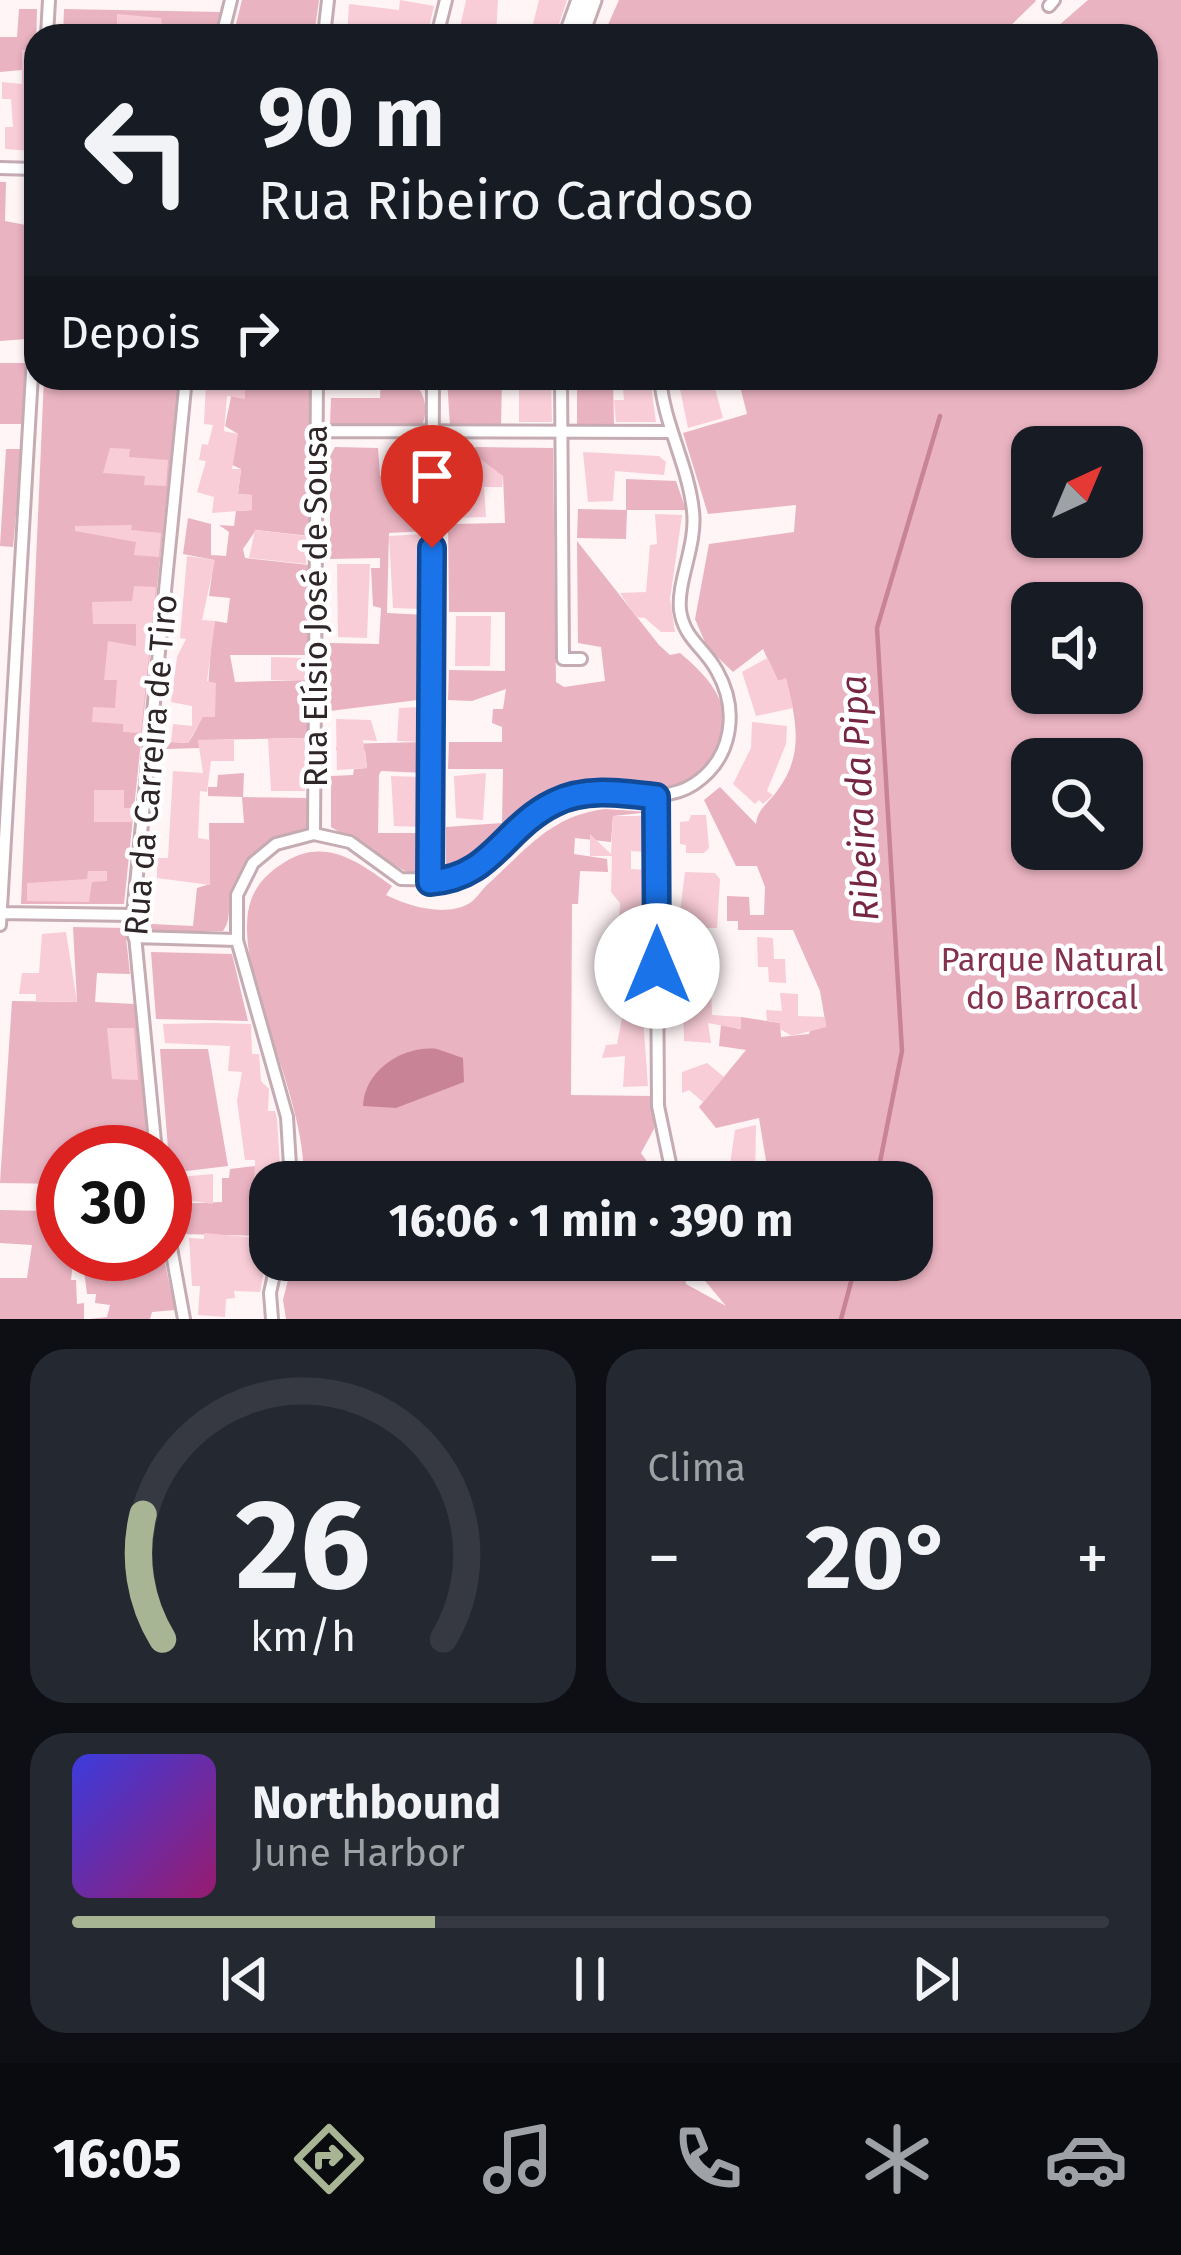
<!DOCTYPE html>
<html lang="pt">
<meta charset="utf-8">
<style>
body{margin:0;font-family:"Fira Sans",sans-serif;background:#242831;color:#f1f3f6;height:100vh;display:flex;flex-direction:column;font-size:45px;white-space:nowrap}
*{box-sizing:border-box;margin:0}
p{font-size:39px;color:#9ea1a6}
.icon{flex:none;width:66px;height:66px;fill:none;stroke:currentColor;stroke-width:2;stroke-linecap:round;stroke-linejoin:round}
.map{position:relative;height:1319px;overflow:hidden}
.side{display:flex;flex-direction:column;gap:30px;padding:30px;background:#0d0f14;flex:1}
.side>*{flex:none}
.banner{position:absolute;left:24px;top:24px;width:1134px;height:366px;border-radius:36px;box-shadow:0 3px 9px #0004;background:#171b24;color:#f1f3f6;overflow:hidden}
.needle{width:78px;rotate:44deg}
.tools{position:absolute;left:1011px;top:426px;display:grid;gap:24px}
.tools a{display:grid;place-items:center;width:132px;height:132px;border-radius:24px;background:#171b24;box-shadow:0 3px 9px #0004;font-size:60px}
.speed{position:absolute;left:36px;top:1125px;display:flex;gap:24px;font-size:60px;font-weight:700;text-align:center}
.speed>*{display:grid;place-content:center;width:156px;height:156px;border-radius:50%;background:#171b24;box-shadow:0 3px 9px #0004;line-height:1}
.speed .limit{border:18px solid #d22;background:#fff;color:#111}
.pin{position:absolute;display:grid;place-items:center;width:102px;height:102px;color:#fff;margin:-123px -51px;border-radius:50% 50% 50% 0;rotate:-45deg;box-shadow:0 0 12px #0007}
.pin .icon{rotate:45deg}
.me{position:absolute;width:132px;margin:-66px;rotate:0deg;stroke-linejoin:round;filter:drop-shadow(0 0 9px #0008)}
.turn{display:flex;align-items:center;gap:42px;height:252px;padding:0 36px;font-size:54px}
.turn .icon{width:156px;height:156px;stroke-width:2.5}
.turn b{display:block;font-size:84px;line-height:102px}
.then{display:flex;align-items:center;height:114px;padding:0 36px;background:#0003;gap:24px;font-size:45px}
.big{font-size:90px;font-weight:700;line-height:1.1}
.side .widget{flex:1;display:flex;flex-direction:column;justify-content:center;gap:18px;min-width:0;padding:0 42px;border-radius:36px;background:#242831}
.side .dial{align-items:center;gap:0}
.dial svg{height:312px;overflow:visible;fill:none;stroke:#363941;stroke-width:7;stroke-linecap:round;text-anchor:middle}
.dial text{fill:#f1f3f6;stroke:none}
.song{display:flex;align-items:center;gap:36px}
.cover{width:144px;height:144px;border-radius:18px;background:linear-gradient(135deg,hsl(240 70% 55%),hsl(320 70% 35%))}
.played{height:12px;border-radius:6px;background:linear-gradient(90deg,#a7b595 35%,#363941 35%)}
.keys{display:flex;justify-content:space-around;direction:ltr}
.heat{display:flex;justify-content:space-between;align-items:center;font-size:66px;direction:ltr}
.side .tiles{flex:1;display:grid;gap:30px;grid-template-columns:1fr 1fr}
.widget:last-child{grid-column:span 2}
.trip{position:absolute;left:249px;top:1161px;width:684px;height:120px;border-radius:36px;background:#171b24;box-shadow:0 3px 9px #0004;font-weight:700;line-height:120px;text-align:center}
.dock{display:flex;height:192px;justify-content:space-around;align-items:center;background:#090b0e;color:#9ea1a6}
.dock .icon{width:84px;height:84px}
.dock .current{color:#a7b595}
.dock b{font-size:54px;color:#f1f3f6}
.map>svg:first-child{display:block}
.green{fill:#eab3c1;fill-rule:evenodd}
.water{fill:#c88496}
.lines{fill:none;stroke-linecap:round;stroke-linejoin:round}
.stream{stroke:#c88496;stroke-width:4.5}
.building{fill:#f9cdd7}
.minor-casing{stroke:#c5acb2;stroke-width:16}
.secondary-casing{stroke:#c5acb2;stroke-width:21}
.minor{stroke:#fff;stroke-width:10}
.secondary{stroke:#fff;stroke-width:15}
.route-casing{stroke:#114b97;stroke-width:30}
.route{stroke:#1a73e8;stroke-width:21}
.labels{text-anchor:middle;dominant-baseline:central;stroke-width:9;stroke-linejoin:round;paint-order:stroke}
.street-label{font-size:33px;fill:#2f2628;stroke:#fff}
.park-label{font-size:33px;fill:#84324d;stroke:#fff}
.water-label{font-size:36px;font-style:italic;fill:#772642;stroke:#fff}
</style>
<div class="map">
<svg width="1181" height="1319" viewBox="0 0 1181 1319">
<rect width="100%" height="100%" fill="#fff4f6"/>
<!-- green -->
<path class="green" d="M242,0H319L314,36H233Z
M619,0H1035L1036,1L1005,31L1008,36H603Z
M1088,0H1181V1319H286L283,1300L293,1260H683L686,1284L726,1306L701,1276L699,1260H912V1182H758L766,1161L759,1118L716,1128L699,1107L746,1050L719,1046L721,1025L740,1029L741,1017L780,1023L781,1037L809,1034L811,1027L826,1026L820,991L793,930H738V921H727V896L749,897L750,915H764L765,887L757,866H736L704,800L720,787L756,824C758,808 768,804 777,791C805,754 796,720 786,679L778,681L763,649L733,672L707,647L695,619L709,544L794,532L796,505L708,514L683,433L747,414L738,378H1146V36H1056L1058,26ZM1032,447H1122V537H1032ZM1032,603H1122V693H1032ZM1032,759H1122V849H1032Z
M19,9H37L36,50H22V70L0,72V37H17Z
M64,9L220,12L216,36H63Z
M0,182H6L5,221L31,226L27,339L0,341Z
M0,363H25L23,424H0Z
M44,378H179L124,904H21Z
M234,378H310L309,536L256,530L243,549L245,558L309,565L310,655H230L235,682L307,680V738L199,740V748L166,749L171,742L188,743C216,704 205,666 215,621L227,623L230,598L209,596L214,560L183,554L188,518L211,524V555L226,556L229,532L219,525L234,526L236,511L252,510L251,495L238,494L241,469L228,463L238,434L225,426L231,397L245,380Z
M381,378H409C425,391 429,407 422,426H330L331,398H380Z
M447,378H502L501,427L450,426Z
M577,378H613L614,426L577,427Z
M335,447L378,448L380,476L425,477L427,531L389,533L387,613L426,615V699L330,711V643L379,644L381,608L373,606L371,568H380V558L330,559V456Z
M475,447L553,448L556,682L564,687L605,681L601,647L578,643L577,541L659,645L670,655L680,653C706,675 733,702 722,739C699,818 615,771 560,793C520,810 494,848 460,874L446,870V827L502,823L503,769H448L449,742H502V727L492,723L493,709H503L506,689L472,701L448,700L449,670L505,671V612H449L448,524L505,523L503,476L474,460Z
M6,449H22L13,547L0,546Z
M626,479L676,481L686,510H627L626,539L577,538L578,509L626,510Z
M426,742L425,773L381,771L379,775L378,833H425L423,869L415,877L331,827V776L353,775L354,769L367,768L365,751L336,750L337,744Z
M244,773L243,797L309,798L307,828C269,843 246,850 231,894C227,908 232,919 223,931H151V924L193,926L197,888L210,884L209,823H244L242,797L208,796V787H217L218,775Z
M605,809L651,812L613,816L611,842L575,838L574,854L607,859L608,872L580,871L578,904H572L571,1095L653,1096L654,1129L641,1153L658,1177L668,1182H304C306,1093 238,985 248,912C252,889 265,874 285,862C326,837 358,862 392,886L386,895C408,906 444,917 468,904C476,900 482,889 488,884C527,849 550,816 605,809Z
M73,927L125,928L130,974L97,973L95,1002L134,1004L150,1152H63V1184L0,1183L12,1001L77,1002Z
M151,952L232,954L248,1021L156,1019Z
M160,1049H208L228,1166L170,1173Z
M255,1166L254,1198L270,1202V1236L179,1234L173,1204L222,1202V1178H229L230,1169Z
M49,1194H63V1254H74L71,1280H76L77,1304L84,1303V1319H0V1278H27L32,1245L0,1243V1210L46,1211Z
M82,1254H163L175,1310L152,1312L150,1319H90L107,1317L110,1305L95,1303L96,1294H87Z"/>
<!-- water -->
<path class="water" d="M437,1049L463,1058L464,1082L396,1108L363,1106C364,1070 404,1045 437,1049Z"/>
<g class="lines">
<!-- stream -->
<path class="stream" d="M876,1182L902,1051L877,628L940,416
M841,1319L857,1260"/>
</g>
<!-- building -->
<path class="building" d="M400,0L434,6L427,36H347L349,4L399,10Z
M466,0H498L496,36H458Z
M539,0H567L555,36H530Z
M117,14L161,18L164,36H117Z
M22,50H36L31,151L5,149V127H13L11,99H2V82L22,84Z
M232,378L245,380V399L227,396L224,431L238,434L232,469H241L238,494L252,495V510L212,513L214,497L197,492L206,461L199,460L202,444L208,445L213,425L204,424L206,382L232,385Z
M519,378H551L552,422H519Z
M622,378H650L656,422H616L614,400H624Z
M713,381L723,418L688,428L680,389Z
M110,448L130,449L129,457L168,460L166,486L144,485L145,476L103,473Z
M583,452L659,456L666,462L664,475L615,471L613,501L588,502Z
M451,457L482,460L503,476L502,487H484L486,517L453,518Z
M655,514L682,515L670,599L675,632H661L645,618L636,617L620,593L646,592L650,545L657,544Z
M132,525L131,530L161,533L159,557L134,555L136,542L75,531V526Z
M255,530L306,536V564L249,558Z
M423,534L422,609L393,608L389,536Z
M187,556L215,560L202,620L215,621L207,681L216,683L215,717H203L188,743L171,742L173,724L192,726V706L171,702L177,657L186,639L180,638Z
M337,564H370L367,638L338,637Z
M134,586L156,587L141,733L123,732V724L92,722L93,707L115,708L117,680H104L108,641L136,646V624H93L92,602L132,601Z
M456,616H491L490,666H455Z
M271,657L305,658V680H271Z
M767,658L778,681L786,678L793,708L756,716L742,672Z
M422,707V742L397,741L399,708Z
M336,719L371,720L377,741L363,740L367,768L337,770Z
M752,722L787,726L786,744L767,791L773,795L763,804L759,800L755,804L733,784L751,748Z
M305,738V791H271L268,739Z
M198,740H234V761H211L207,792L200,791L198,838L210,840V885L157,878V858H168L173,771L203,773Z
M486,773L483,820L456,818L454,776Z
M391,776L422,777L421,827L394,826Z
M94,790H124V808H134L132,822H94Z
M691,815H706L709,848L704,853H686V845L680,844V822L689,821Z
M613,816H646L647,852L631,851V869L647,870L648,1016L643,1017L648,1086L623,1087L625,1056L602,1058L606,1045L617,1044L622,1018L617,979L620,903L611,892L612,856H590V834L611,854Z
M88,871H107V881L92,882L89,902L27,901V883L87,879Z
M685,872L715,873L720,879L717,928H688L690,921L679,920Z
M66,932L77,1002L36,1001V994H19L22,973H39L42,934Z
M757,937L773,938L774,959H785L786,983L769,982L768,967H758Z
M682,964H710L712,1015L741,1017V1029L708,1023L711,1043L684,1041Z
M780,993L798,994V1016L825,1017L826,1027L792,1036L780,1029V1023L767,1021L766,1010L782,1011Z
M214,1023L251,1024L252,1054H259L261,1081L269,1089L268,1111H275L277,1119L281,1182H270V1199H254L255,1160H245L237,1101L242,1072L228,1071L230,1046L165,1043L163,1024Z
M107,1028H134L138,1080L112,1079Z
M707,1063L724,1077L703,1102L689,1090L682,1093V1072Z
M756,1125L755,1182L728,1179L735,1130Z
M213,1174V1204L180,1199L179,1177Z
M204,1233L270,1239L260,1292L234,1291L235,1298L226,1299L225,1317L198,1315L200,1286H192L189,1238L204,1239Z"/>
<g class="lines">
<!-- minor casing -->
<g class="minor-casing">
<path id="minor" d="M1049,6L1054,0
M47,36L49,0
M222,36L231,0
M324,36L328,0
M437,36L446,0
M0,168L36,169
M561,378L563,659H581
M317,431L668,432
M656,797L658,1106L672,1173
M314,834L317,378
M431,882L433,378
M0,913L133,915
M0,925L36,305
M134,937L237,940
M156,1152L133,915L186,378
M291,1182L287,1117L237,940V895L253,863L276,844L314,834L350,842L401,879L460,880C493,857 521,814 560,800C603,786 658,808 694,784C733,758 739,710 717,671C704,647 684,639 680,610C677,581 697,545 693,511C688,464 664,425 660,378
M165,1215L184,1319
M272,1319L270,1293L277,1260"/>
</g>
<!-- secondary casing -->
<g class="secondary-casing">
<path id="secondary" d="M567,36L580,0
M580,36L593,0"/>
</g>
<!-- minor -->
<use href="#minor" class="minor"/>
<!-- secondary -->
<use href="#secondary" class="secondary"/>
</g>
<g class="lines">
<!-- route casing -->
<g class="route-casing">
<path id="route" d="M432,548L430,882C492,878 503,828 554,803C585,787 623,793 656,797L657,966"/>
</g>
<!-- route -->
<use href="#route" class="route"/>
</g>
<g class="labels">
<!-- street labels -->
<g class="street-label">
<text transform="translate(316 606) rotate(-90)">Rua Elísio José de Sousa</text>
<text transform="translate(151 765) rotate(-85)">Rua da Carreira de Tiro</text>
</g>
<!-- park labels -->
<g class="park-label">
<text x="1052" y="960">Parque Natural<tspan x="1052" dy="38">do Barrocal</tspan></text>
</g>
<!-- water labels -->
<g class="water-label">
<text transform="translate(860 798) rotate(-93)">Ribeira da Pipa</text>
</g>
</g>
</svg>
<div class="tools">
<a><svg class="needle" viewBox="-14 -14 28 28"><path d="M0-13l5 13h-10z" fill="#e53935"/><path d="M0 13l5-13h-10z" fill="#9ea1a6"/></svg></a>
<a><svg class="icon" aria-label="sound" viewBox="0 0 24 24"><path d="M4 9h4l5-4v14l-5-4H4zM17 9q2 3 0 6"/></svg></a>
<a><svg class="icon" aria-label="search" viewBox="0 0 24 24"><circle cx="10" cy="10" r="6"/><path d="M15 15l6 6"/></svg></a>
</div>
<div class="speed"><div class="limit">30</div></div>
<div class="pin" style="left:432px;top:548px;background:#d93025"><svg class="icon" aria-label="arrive" viewBox="0 0 24 24"><path d="M6 21V4h12l-3 4 3 4H6"/></svg></div>
<svg class="me" style="left:657px;top:966px" viewBox="-20 -20 40 40"><circle r="19" fill="#fff"/><path d="M0-13L10 11 0 6-10 11z" fill="#1a73e8"/></svg>
<div class="trip">16:06 · 1 min · 390 m</div>
<div class="banner">
<div class="turn"><svg class="icon" aria-label="left" viewBox="0 0 24 24"><path d="M17 20v-9H6M10 6l-5 5 5 5"/></svg><div><b>90 m</b>Rua Ribeiro Cardoso</div></div>
<div class="then">Depois<svg class="icon" aria-label="right" viewBox="0 0 24 24"><path d="M7 20v-9h11M14 6l5 5-5 5"/></svg></div>
</div>
</div>
<section class="side">
<div class="tiles">
<div class="widget dial"><svg viewBox="0 0 100 80">
<path d="M14 69A42 42 0 1 1 86 69"/>
<path d="M14 69A42 42 0 0 1 9 37" stroke="#a7b595"/>
<text x="50" y="56" font-size="32" font-weight="700">26</text>
<text x="50" y="72" font-size="11">km/h</text>
</svg></div>
<div class="widget"><p>Clima</p>
<div class="heat"><a>−</a><b class="big">20°</b><a>+</a></div>
</div>
<div class="widget">
<div class="song"><i class="cover"></i><div><b>Northbound</b><p>June Harbor</p></div></div>
<div class="played"></div>
<div class="keys"><svg class="icon" aria-label="previous" viewBox="0 0 24 24"><path d="M18 5L8 12l10 7zM5 5v14"/></svg><svg class="icon" aria-label="pause" viewBox="0 0 24 24"><path d="M8 5v14M16 5v14"/></svg><svg class="icon" aria-label="next" viewBox="0 0 24 24"><path d="M6 5l10 7-10 7zM19 5v14"/></svg></div>
</div>
</div>
</section>
<nav class="dock">
<b>16:05</b>
<svg class="icon current" aria-label="directions" viewBox="0 0 24 24"><path d="M12 3l9 9-9 9-9-9zM9 14v-3h6M13 9l2 2-2 2"/></svg>
<svg class="icon" aria-label="music" viewBox="0 0 24 24"><path d="M9 18V5l10-2v13"/><circle cx="6" cy="18" r="3"/><circle cx="16" cy="16" r="3"/></svg>
<svg class="icon" aria-label="phone" viewBox="0 0 24 24"><path d="M5 4h4l2 5-3 2q2 4 5 5l2-3 5 2v4C11 20 4 13 5 4z"/></svg>
<svg class="icon" aria-label="climate" viewBox="0 0 24 24"><path d="M12 3v18M4 7l16 10M4 17L20 7"/></svg>
<svg class="icon" aria-label="car" viewBox="0 0 24 24"><path d="M5 17H2v-5l4-1 3-4h7l3 4 3 1v5h-3M9 17h6M6 11h13"/><circle cx="7" cy="17" r="2"/><circle cx="17" cy="17" r="2"/></svg>
</nav>
